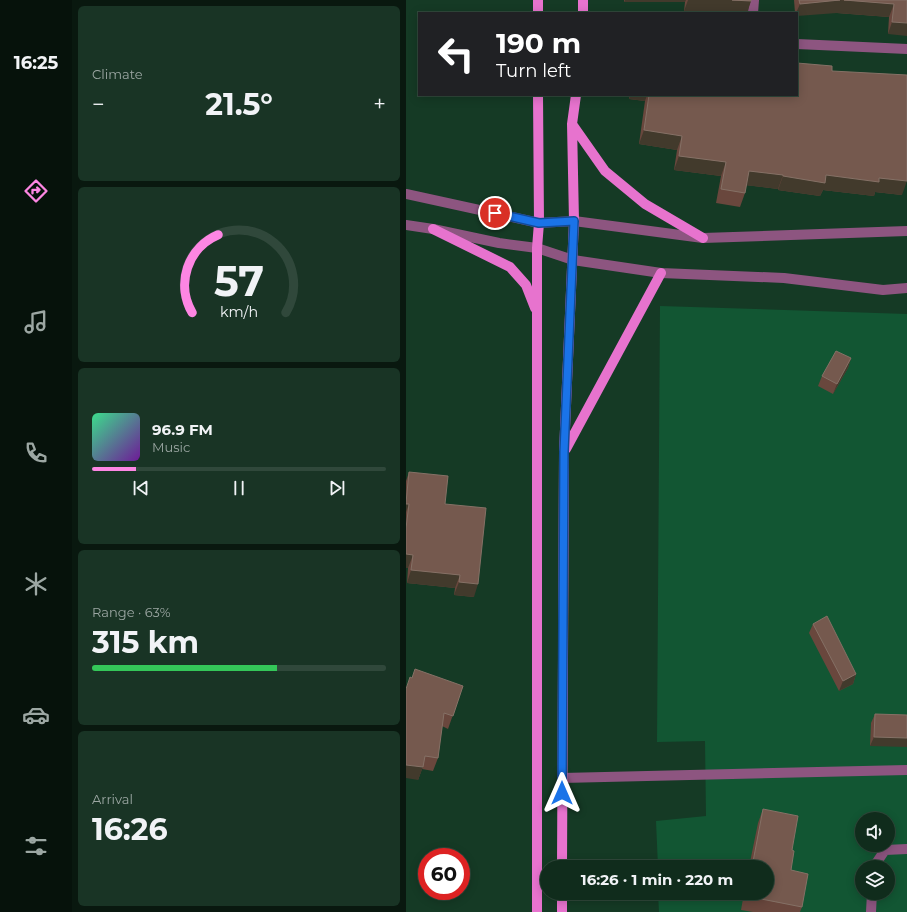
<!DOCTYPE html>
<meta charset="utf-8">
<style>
body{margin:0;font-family:Montserrat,sans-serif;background:#193425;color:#f1f3f6;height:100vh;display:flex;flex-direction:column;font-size:15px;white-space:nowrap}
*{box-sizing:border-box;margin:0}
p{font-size:13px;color:#9ca7a3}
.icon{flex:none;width:22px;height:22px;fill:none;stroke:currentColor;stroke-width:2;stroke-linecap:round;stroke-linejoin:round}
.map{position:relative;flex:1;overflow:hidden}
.sheet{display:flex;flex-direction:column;gap:6px;padding:6px;background:#09180f;width:334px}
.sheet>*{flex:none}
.banner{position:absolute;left:12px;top:12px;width:380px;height:84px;border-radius:0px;box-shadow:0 2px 10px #0003,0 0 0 1px #30483b;background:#202124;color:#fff;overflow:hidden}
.buttons{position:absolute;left:449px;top:812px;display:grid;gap:8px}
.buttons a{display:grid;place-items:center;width:40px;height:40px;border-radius:50%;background:#102c1c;box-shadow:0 2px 10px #0003,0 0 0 1px #30483b;font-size:20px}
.speed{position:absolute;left:12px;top:848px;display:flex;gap:8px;font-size:20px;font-weight:700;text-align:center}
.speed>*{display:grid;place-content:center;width:52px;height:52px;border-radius:50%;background:#102c1c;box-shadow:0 2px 10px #0003,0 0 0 1px #30483b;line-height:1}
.speed .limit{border:6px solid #d22;background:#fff;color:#111}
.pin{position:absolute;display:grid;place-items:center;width:34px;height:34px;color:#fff;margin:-17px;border:2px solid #fff;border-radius:50%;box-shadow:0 1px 4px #0007}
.me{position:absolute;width:44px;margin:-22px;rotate:0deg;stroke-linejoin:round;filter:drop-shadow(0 0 3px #0008)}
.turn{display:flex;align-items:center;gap:14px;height:84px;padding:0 12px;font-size:18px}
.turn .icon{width:52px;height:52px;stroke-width:2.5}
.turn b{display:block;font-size:28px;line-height:34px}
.big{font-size:30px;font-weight:700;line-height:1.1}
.sheet .tile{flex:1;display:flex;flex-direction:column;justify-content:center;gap:6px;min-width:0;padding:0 14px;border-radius:6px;background:#193425}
.sheet .dial{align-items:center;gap:0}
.dial svg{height:104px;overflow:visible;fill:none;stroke:#30483b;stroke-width:7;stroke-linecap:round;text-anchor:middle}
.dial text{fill:#f1f3f6;stroke:none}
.song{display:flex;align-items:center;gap:12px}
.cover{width:48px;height:48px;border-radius:6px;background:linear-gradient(135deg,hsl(150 70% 55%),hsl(280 70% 35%))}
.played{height:4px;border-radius:2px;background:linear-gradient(90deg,#fd86e3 15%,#30483b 15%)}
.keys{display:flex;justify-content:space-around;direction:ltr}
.heat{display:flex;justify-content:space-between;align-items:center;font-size:22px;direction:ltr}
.charge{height:6px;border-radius:3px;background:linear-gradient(90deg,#34c759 63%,#30483b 0)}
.trip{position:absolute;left:134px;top:860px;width:234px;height:40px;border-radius:20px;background:#102c1c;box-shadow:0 2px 10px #0003,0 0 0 1px #30483b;font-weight:700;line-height:40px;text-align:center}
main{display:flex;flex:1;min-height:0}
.menu{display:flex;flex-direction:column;width:72px;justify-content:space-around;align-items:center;background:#06120b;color:#9ca7a3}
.menu .icon{width:28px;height:28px}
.menu .on{color:#fd86e3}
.menu b{font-size:18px;color:#f1f3f6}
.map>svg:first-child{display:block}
.green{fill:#125633;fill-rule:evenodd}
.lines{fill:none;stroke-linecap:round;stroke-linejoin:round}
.minor{stroke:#8d5580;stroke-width:10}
.major{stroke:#e773ce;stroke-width:10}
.wall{fill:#69473d}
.shaded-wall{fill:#423a2c}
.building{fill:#75594e;stroke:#857166}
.route-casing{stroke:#114b97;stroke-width:10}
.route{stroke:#1a73e8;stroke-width:7}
</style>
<main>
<nav class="menu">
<b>16:25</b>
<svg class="icon on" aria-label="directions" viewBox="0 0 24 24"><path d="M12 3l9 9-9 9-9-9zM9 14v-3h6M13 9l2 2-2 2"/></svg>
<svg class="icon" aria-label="music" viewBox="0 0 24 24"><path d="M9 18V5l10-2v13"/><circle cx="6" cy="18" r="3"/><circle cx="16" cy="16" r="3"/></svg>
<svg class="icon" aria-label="phone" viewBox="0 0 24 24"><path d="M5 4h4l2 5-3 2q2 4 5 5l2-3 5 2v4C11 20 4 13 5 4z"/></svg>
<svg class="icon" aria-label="climate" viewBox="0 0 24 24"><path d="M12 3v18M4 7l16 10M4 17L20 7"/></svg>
<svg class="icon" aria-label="car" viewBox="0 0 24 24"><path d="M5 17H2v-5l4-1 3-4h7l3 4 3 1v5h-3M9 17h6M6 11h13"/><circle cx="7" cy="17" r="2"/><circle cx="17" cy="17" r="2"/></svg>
<svg class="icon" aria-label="filters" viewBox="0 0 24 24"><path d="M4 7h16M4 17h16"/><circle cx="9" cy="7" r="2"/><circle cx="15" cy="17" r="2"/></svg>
</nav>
<section class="sheet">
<div class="tile"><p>Climate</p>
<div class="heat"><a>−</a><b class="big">21.5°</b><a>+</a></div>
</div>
<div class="tile dial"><svg viewBox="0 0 100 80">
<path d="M14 69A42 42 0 1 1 86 69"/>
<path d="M14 69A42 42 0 0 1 34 9" stroke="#fd86e3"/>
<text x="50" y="56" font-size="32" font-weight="700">57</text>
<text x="50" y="72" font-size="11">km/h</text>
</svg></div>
<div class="tile">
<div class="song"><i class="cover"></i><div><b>96.9 FM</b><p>Music</p></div></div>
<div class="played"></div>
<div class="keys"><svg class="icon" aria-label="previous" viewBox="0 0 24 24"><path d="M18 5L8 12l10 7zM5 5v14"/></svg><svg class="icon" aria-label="pause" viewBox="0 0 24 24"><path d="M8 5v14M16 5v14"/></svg><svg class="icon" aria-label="next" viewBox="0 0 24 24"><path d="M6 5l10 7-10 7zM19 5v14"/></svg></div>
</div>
<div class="tile"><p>Range · 63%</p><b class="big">315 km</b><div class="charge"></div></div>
<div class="tile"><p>Arrival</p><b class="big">16:26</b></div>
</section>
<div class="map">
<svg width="501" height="912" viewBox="0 0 501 912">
<rect width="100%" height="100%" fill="#153a25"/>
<!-- green -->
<path class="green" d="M254,306L501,314V912H253L252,893H361V867H252L250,821L300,816L299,741L251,742ZM456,819H482V845H456ZM456,867H482V893H456Z"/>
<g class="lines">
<!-- minor -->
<path class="minor" d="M347,13L348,0
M391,44L501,49
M0,194L133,223L168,221L297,238L501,231
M0,225L27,229L93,243L131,248L167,260L255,273L378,278L477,290L501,288
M156,778L501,770
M470,867L471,862L479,850L501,849
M465,912L466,893"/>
<!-- major -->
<path class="major" d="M132,0V13
M177,13V0
M166,124L199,171L239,204L297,238
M27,229L104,267L120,285L129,308
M160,449L255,273
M156,867L158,452L168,221L166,124L170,95
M131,912V248L133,223L132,95
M156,912V893"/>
</g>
<!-- wall -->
<path class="wall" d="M218,0H345L341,13H320L278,11L279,2H218Z
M388,0H501L482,34L483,17L431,13H389Z
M426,71L496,195L469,192L468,196L417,190L414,196L372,190V189L340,185L339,193L334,207L310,203L315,176L268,170L271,150L233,144L239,101L223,99V95H391Z
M445,358L442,368L427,394L412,386L416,376Z
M3,472L39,504L68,597L48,595L49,588L1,583L2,568H0V481Z
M407,624L450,674L447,684L433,691L403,633Z
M57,686L42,729L36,726L32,758L27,771L16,769L12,780L0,689Z
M469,714L501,715L464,746L465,723Z
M357,809L386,850L385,870L396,907L394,912H347L335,910L338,893H361V867H343L352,823Z"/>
<!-- shaded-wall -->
<path class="shaded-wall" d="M219,0H280L279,2H218Z
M282,0H326L345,1L341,13H320L278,11Z
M434,0L488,4L483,17L431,13L391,16V13H390L394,4Z
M486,22L501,23V36L482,34Z
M224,95H241L239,101L223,99Z
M238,130L276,136L271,150L233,144Z
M273,156L320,162L315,176L268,170Z
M343,171L377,175L372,189L338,185Z
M420,175L473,178L501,181L496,195L469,192L468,196L417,190L414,196L372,190L377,176Z
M445,358L442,368L427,394L431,384Z
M0,504H3L0,512Z
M0,554L7,555L2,568H0Z
M5,570L54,575L49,588L1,583Z
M53,582L72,584L68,597L48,595Z
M450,674L447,684L433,691L437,681Z
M468,737L501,738V747L464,746Z
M0,765L17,767L12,780L0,778Z"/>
<!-- building -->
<path class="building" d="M326,0H345V1Z
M393,0H434L394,4Z
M438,0H501V23L486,22L488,4Z
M391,63L426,66V71L501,75V181L473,178V182L420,175L419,183L377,176V175L343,171L339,193L315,189L320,162L273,156L276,136L238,130L243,95H391Z
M430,351L445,358L431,384L416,376Z
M3,472L42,476L39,504L80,508L72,584L53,582L54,575L5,570L7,555L0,554V528L3,504H0V503Z
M421,616L450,674L437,681L407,624Z
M9,669L57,686L47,716L38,713L32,758L19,756L17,767L0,765V689L4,677L6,678Z
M469,714L501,715V738L468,737Z
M357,809L392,816L386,850L388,851L385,870L402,874L396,907L340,896L341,893H361V867H346Z"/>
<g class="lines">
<!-- route casing -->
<g class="route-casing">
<path id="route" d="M89,213L133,223L168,221L158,452L156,793"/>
</g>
<!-- route -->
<use href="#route" class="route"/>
</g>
</svg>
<div class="buttons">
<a><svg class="icon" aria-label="sound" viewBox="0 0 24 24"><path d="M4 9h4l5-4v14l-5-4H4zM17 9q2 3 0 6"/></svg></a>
<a><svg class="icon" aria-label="layers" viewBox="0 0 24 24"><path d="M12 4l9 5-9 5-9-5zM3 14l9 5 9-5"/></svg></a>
</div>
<div class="speed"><div class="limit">60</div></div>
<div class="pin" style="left:89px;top:213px;background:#d93025"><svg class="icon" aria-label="arrive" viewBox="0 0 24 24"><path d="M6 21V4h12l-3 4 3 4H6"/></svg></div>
<svg class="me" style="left:156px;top:793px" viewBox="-20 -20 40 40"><path d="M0-17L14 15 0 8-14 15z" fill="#1a73e8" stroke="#fff" stroke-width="4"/></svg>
<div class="trip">16:26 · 1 min · 220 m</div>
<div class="banner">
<div class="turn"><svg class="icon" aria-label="left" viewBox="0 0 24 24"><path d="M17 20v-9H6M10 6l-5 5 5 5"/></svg><div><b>190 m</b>Turn left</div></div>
</div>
</div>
</main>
